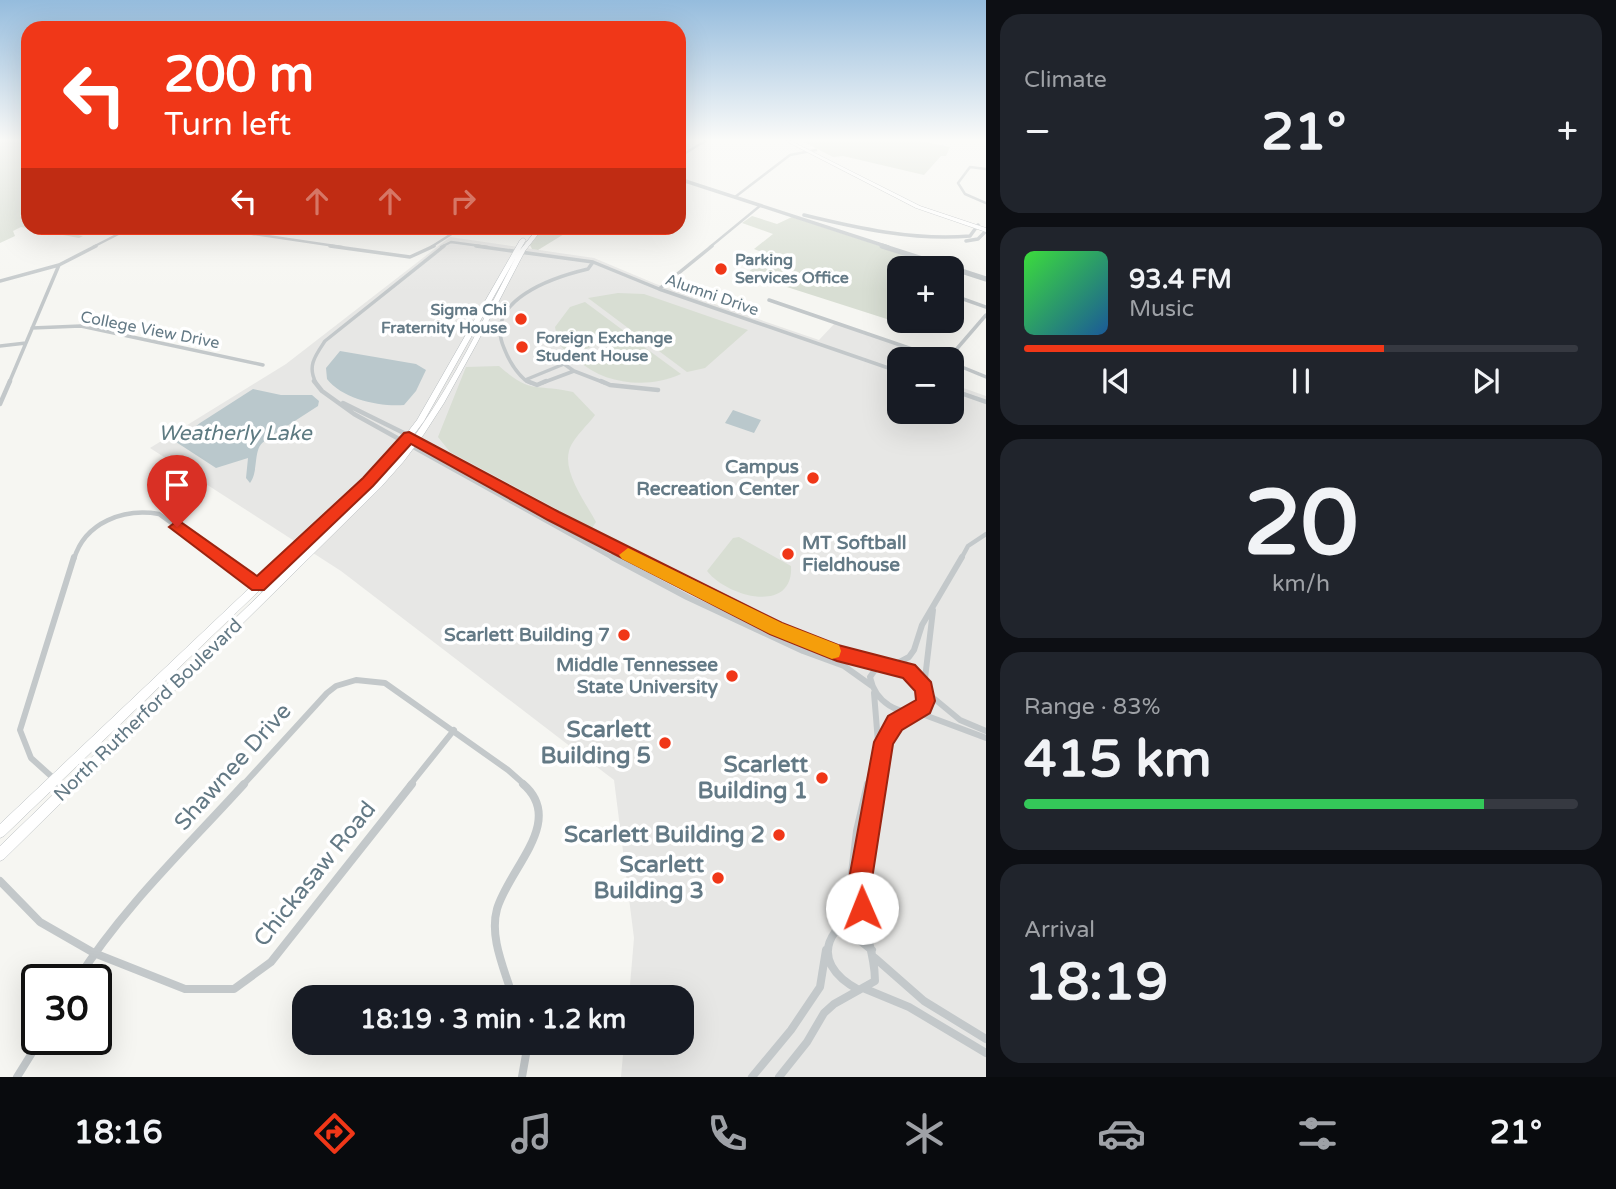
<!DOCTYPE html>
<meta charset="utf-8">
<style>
body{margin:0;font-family:"Varela Round",sans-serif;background:#20242c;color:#f1f3f6;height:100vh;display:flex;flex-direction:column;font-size:26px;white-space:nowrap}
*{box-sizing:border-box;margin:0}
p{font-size:23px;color:#9ea1a6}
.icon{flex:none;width:38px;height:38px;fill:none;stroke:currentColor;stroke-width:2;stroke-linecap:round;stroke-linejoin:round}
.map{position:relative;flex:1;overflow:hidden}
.sheet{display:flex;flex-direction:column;gap:14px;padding:14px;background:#0d0f14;width:630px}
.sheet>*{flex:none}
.hud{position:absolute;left:21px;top:21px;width:665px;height:214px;border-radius:21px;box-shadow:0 7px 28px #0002;background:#f03718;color:#fff;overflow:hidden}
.fabs{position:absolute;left:887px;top:256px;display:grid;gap:14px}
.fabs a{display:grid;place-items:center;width:77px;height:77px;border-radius:14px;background:#171b24;box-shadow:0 7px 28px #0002;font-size:35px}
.speed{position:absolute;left:21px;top:964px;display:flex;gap:14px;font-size:35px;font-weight:700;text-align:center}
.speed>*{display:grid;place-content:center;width:91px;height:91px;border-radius:50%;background:#171b24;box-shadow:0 7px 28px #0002;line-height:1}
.speed .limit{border:4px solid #111;border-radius:10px;background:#fff;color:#111}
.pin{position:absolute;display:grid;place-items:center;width:60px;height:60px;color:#fff;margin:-72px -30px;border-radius:50% 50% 50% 0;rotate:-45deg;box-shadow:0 0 7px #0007}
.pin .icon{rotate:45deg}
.me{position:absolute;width:77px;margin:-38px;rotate:359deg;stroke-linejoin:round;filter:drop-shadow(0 0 5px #0008)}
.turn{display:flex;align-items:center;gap:24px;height:147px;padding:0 28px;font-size:32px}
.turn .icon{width:91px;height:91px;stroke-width:2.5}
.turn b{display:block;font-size:49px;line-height:60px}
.lanes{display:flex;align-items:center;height:66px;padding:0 28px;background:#0003;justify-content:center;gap:35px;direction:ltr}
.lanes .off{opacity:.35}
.big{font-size:52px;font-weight:800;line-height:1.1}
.sheet .widget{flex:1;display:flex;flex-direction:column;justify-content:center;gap:10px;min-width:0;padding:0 24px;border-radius:21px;background:#20242c}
.sheet .dial{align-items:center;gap:0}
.dial b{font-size:91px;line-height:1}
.song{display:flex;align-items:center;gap:21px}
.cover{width:84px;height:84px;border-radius:10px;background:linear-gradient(135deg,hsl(120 70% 55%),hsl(210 70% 35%))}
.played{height:7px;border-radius:4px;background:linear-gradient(90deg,#f03718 65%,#363941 65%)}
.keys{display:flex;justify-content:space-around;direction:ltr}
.heat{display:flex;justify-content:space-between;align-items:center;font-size:38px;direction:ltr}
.charge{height:10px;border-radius:5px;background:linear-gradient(90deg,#34c759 83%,#363941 0)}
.trip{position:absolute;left:292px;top:985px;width:402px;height:70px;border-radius:21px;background:#171b24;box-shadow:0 7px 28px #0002;font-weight:800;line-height:70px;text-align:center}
.menu{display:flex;height:112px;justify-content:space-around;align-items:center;background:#090b0e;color:#9ea1a6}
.menu .icon{width:49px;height:49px}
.menu .selected{color:#f03718}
.menu b{font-size:32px;color:#f1f3f6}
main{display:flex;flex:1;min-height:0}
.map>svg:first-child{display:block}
.built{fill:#e7e7e5}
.green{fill:#d8ded3}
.water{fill:#bac8cc}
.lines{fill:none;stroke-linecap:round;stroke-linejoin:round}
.primary-casing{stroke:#b6bbbe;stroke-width:1}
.minor-far4{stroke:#c3c8ca;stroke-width:2.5}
.minor-far3{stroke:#c3c8ca;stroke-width:3.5}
.minor-far2{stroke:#c3c8ca;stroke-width:4.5}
.minor-far1{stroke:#c3c8ca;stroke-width:6}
.minor{stroke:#c3c8ca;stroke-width:8}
.tertiary-far1{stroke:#c3c8ca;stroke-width:3.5}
.tertiary{stroke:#c3c8ca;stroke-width:5}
.primary{fill:#fff;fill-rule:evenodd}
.route{fill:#f03718;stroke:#9c2410;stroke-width:2}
.slow{fill:#f59e0b}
.poi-dot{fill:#f03718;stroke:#fff;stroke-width:2.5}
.labels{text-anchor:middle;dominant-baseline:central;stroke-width:7;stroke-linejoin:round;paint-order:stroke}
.far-poi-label{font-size:16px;font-weight:bold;fill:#637985;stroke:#fff;text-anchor:start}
.far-street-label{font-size:16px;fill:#637985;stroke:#fff}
.poi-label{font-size:19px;font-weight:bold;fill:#637985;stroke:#fff;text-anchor:end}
.street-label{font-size:19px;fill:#637985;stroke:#fff}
.water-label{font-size:21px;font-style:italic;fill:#5e7b82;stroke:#fff}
.near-poi-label{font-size:23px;font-weight:bold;fill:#637985;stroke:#fff;text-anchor:end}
.near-street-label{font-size:23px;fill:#637985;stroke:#fff}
</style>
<main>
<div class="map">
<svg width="986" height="1077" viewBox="0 0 986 1077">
<rect width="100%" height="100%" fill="#f6f6f2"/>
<!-- built -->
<path class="built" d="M450,237L594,258L656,284L819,340L835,323L911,350L904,359H900V411H952V384L986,396V1077H621L624,1043H682V998L629,997L634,938L614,780L341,571L150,448L286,364Z"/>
<!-- green -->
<path class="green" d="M0,141H28V213L20,215L23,223L28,224V228H43L83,236L79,238L21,227L13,231L15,236L0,243Z
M802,141H920L950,147L946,156H941L924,175L843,156L833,157Z
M752,216L777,224L792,217L947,268H900L899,315L893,321L746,274L769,255L754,249L773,234L742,223Z
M543,228H574L538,250L532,249L530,245Z
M618,293L644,294L748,330L705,368L687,372L588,298Z
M585,302L624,331L623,334L569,356L558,342L555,327L570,307Z
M632,340L636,341L681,374C649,389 604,385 578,360Z
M499,366C533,396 535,383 573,392L595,415C588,425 572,439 569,451C563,473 586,503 596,522L592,528L450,452L438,437L466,367Z
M739,537L791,566C794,615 727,597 707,571L733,538Z"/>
<!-- water -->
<path class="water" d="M340,351L416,364L426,370L416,391L404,405C380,407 342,399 327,379L326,368Z
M253,389L281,395H312L319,401L318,406L270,437L275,439C249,438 261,469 250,483L246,478L248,458L216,468L176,442L200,423Z
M733,410L761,420L754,433L725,423Z"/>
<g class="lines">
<!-- primary casing -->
<g class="primary-casing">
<path id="primary" d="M786,141H791L920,206L986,228V232L916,208Z
M538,228H543L525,251L477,343L444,403L424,434L404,461L381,487L4,859L0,861V846L375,483C391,465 407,448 420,428C458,374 485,315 516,257L424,421L395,460L4,836L0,838V824L389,456L417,420L520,240L523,238L526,240L520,250Z"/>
</g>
<!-- minor-far4 -->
<path class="minor-far4" d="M679,157L705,141
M986,169L970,167L958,183L965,194L986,203
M735,197L790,155L816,150
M233,228V231L342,247
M93,247L130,228
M431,247L461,228
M441,247L451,242L488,247
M710,247L761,205"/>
<!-- minor-far3 -->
<path class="minor-far3" d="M330,246L410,257L434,246
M476,246L593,262L659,289L900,372
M0,281L59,265L96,246
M659,289L712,246
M952,295L986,307
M769,300L941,359
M32,328L81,326L263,365
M0,346L26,343
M948,359L986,315
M952,363L986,377
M574,371L605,383
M525,380L531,383
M525,380C515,371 509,361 504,348C483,300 554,277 588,269L593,262
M525,380L564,364L574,371L542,383
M9,383L59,265
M316,383C307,366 315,356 325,341L444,246"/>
<!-- minor-far2 -->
<path class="minor-far2" d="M314,381L322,391L354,414L615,559
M527,381L537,385L546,381
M601,381L610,385L658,390
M952,390L986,402
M343,403L416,439L635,559
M0,404L10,381
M74,559C85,522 124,508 159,514L221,559
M961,559L968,546L986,534"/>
<!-- minor-far1 -->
<path class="minor-far1" d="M218,557L268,593
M612,557L687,597L803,651L844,666L872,686
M631,557L788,634L853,657L895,666C912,672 933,686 922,707C899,719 875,701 870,677L875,670L888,665
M894,665L909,657L914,650L922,625L962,557
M924,687L933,610
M925,691L960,720L986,731
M914,711L986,738
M61,785L31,758L20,730L74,557
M243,785L327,693L336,686L356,680L385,683L508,770L525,785
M410,785L454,730
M868,785L878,742L874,693
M876,785C882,753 882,732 911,712"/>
<!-- minor -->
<path class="minor" d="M59,784L66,790
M0,881L40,922L94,953L185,989H234L271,962L412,784
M835,932L848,907L857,831L868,784
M875,958L924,1001L986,1039
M77,980C123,907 187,847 244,784
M863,988L909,1007L986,1053
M859,990C836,978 817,957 835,932H849L872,950
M513,998C505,970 489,938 497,909C509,868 566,821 523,784
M17,1077L40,1040
M522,1077L528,1043
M752,1077L791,1030L820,987L826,950
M779,1077L807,1042L824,1013L834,1004L875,981C875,949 861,926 860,896C859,859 869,820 876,784"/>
<!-- tertiary-far1 -->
<path class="tertiary-far1" d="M679,179L888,247
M804,215C857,228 915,241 970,236L978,225
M966,241L978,239L986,231"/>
<!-- tertiary -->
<path class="tertiary" d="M882,246L951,268
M952,268L986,279"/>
<!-- primary -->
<use href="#primary" class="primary"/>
</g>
<!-- sky -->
<linearGradient id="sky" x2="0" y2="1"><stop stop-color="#95bcdd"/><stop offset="0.48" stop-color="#fbfbf9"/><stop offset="1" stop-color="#fbfbf9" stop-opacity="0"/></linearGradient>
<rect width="986" height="292" fill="url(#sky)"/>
<!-- route -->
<path class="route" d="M409,432L559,512L782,623L838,645L915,665L931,682L935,701L930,713L902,730L893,744L872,879L873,908L870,917L862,920L853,917L850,908L849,879L874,742L888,716L916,700L915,691L903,678L837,661L770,634L548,520L411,444L373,486L264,590H252L169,527L177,521L182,523L257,576L363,478L404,433Z"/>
<!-- slow -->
<path class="slow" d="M628,548L782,623L839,645L841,651L839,657L832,659L770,634L622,559L619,555Z"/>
<!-- markers -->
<g class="poi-dot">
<circle cx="721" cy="269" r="7"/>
<circle cx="521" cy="319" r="7"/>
<circle cx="522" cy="347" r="7"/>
<circle cx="813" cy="478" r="7"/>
<circle cx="788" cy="554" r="7"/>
<circle cx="624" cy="635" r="7"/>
<circle cx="732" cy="676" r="7"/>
<circle cx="665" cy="743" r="7"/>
<circle cx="822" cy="778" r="7"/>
<circle cx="779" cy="835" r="7"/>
<circle cx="718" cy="878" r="7"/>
</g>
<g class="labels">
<!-- far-poi labels -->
<g class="far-poi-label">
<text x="735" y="260">Parking<tspan x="735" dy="18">Services Office</tspan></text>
<text x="507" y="310" text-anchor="end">Sigma Chi<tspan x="507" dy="18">Fraternity House</tspan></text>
<text x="536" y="338">Foreign Exchange<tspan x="536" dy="18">Student House</tspan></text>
</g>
<!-- far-street labels -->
<g class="far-street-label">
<text transform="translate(712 295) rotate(19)">Alumni Drive</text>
<text transform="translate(150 330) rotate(11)">College View Drive</text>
</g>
<!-- poi labels -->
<g class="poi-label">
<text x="799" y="467">Campus<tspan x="799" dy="22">Recreation Center</tspan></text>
<text x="802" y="543" text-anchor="start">MT Softball<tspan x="802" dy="22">Fieldhouse</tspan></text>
<text x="610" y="635">Scarlett Building 7</text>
<text x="718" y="665">Middle Tennessee<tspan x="718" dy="22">State University</tspan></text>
</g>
<!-- street labels -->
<g class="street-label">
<text transform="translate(148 710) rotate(-44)">North Rutherford Boulevard</text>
</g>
<!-- water labels -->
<g class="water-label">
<text x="235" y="433">Weatherly Lake</text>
</g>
<!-- near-poi labels -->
<g class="near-poi-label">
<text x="651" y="730">Scarlett<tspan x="651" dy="26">Building 5</tspan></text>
<text x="808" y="765">Scarlett<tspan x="808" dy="26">Building 1</tspan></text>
<text x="765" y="835">Scarlett Building 2</text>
<text x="704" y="865">Scarlett<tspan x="704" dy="26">Building 3</tspan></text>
</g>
<!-- near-street labels -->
<g class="near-street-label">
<text transform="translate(233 767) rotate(-48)">Shawnee Drive</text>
<text transform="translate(315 874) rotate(-51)">Chickasaw Road</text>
</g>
</g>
</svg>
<div class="fabs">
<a>+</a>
<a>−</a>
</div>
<div class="speed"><div class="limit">30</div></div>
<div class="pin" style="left:177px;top:527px;background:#d93025"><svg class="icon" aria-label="arrive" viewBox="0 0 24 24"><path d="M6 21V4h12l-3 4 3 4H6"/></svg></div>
<svg class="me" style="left:862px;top:908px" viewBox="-20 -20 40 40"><circle r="19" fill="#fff"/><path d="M0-13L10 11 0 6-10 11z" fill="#f03718"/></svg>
<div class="trip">18:19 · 3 min · 1.2 km</div>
<div class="hud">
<div class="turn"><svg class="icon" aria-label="left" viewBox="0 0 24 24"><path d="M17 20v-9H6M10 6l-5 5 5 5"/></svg><div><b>200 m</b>Turn left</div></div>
<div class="lanes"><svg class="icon" aria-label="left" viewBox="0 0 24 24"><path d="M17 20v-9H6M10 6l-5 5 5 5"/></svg><svg class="icon off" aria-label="ahead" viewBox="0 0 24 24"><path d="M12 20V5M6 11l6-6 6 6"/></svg><svg class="icon off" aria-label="ahead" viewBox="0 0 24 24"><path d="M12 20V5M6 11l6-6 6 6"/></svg><svg class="icon off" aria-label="right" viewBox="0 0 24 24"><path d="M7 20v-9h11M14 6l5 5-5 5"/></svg></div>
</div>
</div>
<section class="sheet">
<div class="widget"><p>Climate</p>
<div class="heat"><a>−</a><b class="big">21°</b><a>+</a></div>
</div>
<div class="widget">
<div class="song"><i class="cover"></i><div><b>93.4 FM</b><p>Music</p></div></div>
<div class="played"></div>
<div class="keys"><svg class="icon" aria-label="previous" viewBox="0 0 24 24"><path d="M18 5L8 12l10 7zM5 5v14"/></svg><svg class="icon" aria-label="pause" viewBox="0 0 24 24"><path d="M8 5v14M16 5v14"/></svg><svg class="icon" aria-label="next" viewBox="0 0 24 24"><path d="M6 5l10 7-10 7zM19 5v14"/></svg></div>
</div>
<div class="widget dial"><b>20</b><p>km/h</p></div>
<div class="widget"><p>Range · 83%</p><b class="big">415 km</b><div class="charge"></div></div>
<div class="widget"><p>Arrival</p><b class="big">18:19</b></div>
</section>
</main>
<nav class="menu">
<b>18:16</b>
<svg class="icon selected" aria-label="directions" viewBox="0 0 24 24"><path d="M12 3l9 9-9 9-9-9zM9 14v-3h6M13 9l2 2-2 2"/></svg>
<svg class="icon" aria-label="music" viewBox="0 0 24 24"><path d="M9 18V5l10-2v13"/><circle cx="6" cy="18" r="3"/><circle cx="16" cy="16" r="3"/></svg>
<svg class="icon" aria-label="phone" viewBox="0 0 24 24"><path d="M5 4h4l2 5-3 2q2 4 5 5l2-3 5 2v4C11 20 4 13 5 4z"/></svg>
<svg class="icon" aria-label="climate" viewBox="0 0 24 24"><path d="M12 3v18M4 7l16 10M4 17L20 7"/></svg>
<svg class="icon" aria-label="car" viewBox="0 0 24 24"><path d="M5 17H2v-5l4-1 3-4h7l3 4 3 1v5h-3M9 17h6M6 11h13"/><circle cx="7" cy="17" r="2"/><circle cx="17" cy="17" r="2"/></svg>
<svg class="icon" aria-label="filters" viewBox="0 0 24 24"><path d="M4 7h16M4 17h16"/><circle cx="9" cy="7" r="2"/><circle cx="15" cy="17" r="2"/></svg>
<b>21°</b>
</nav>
